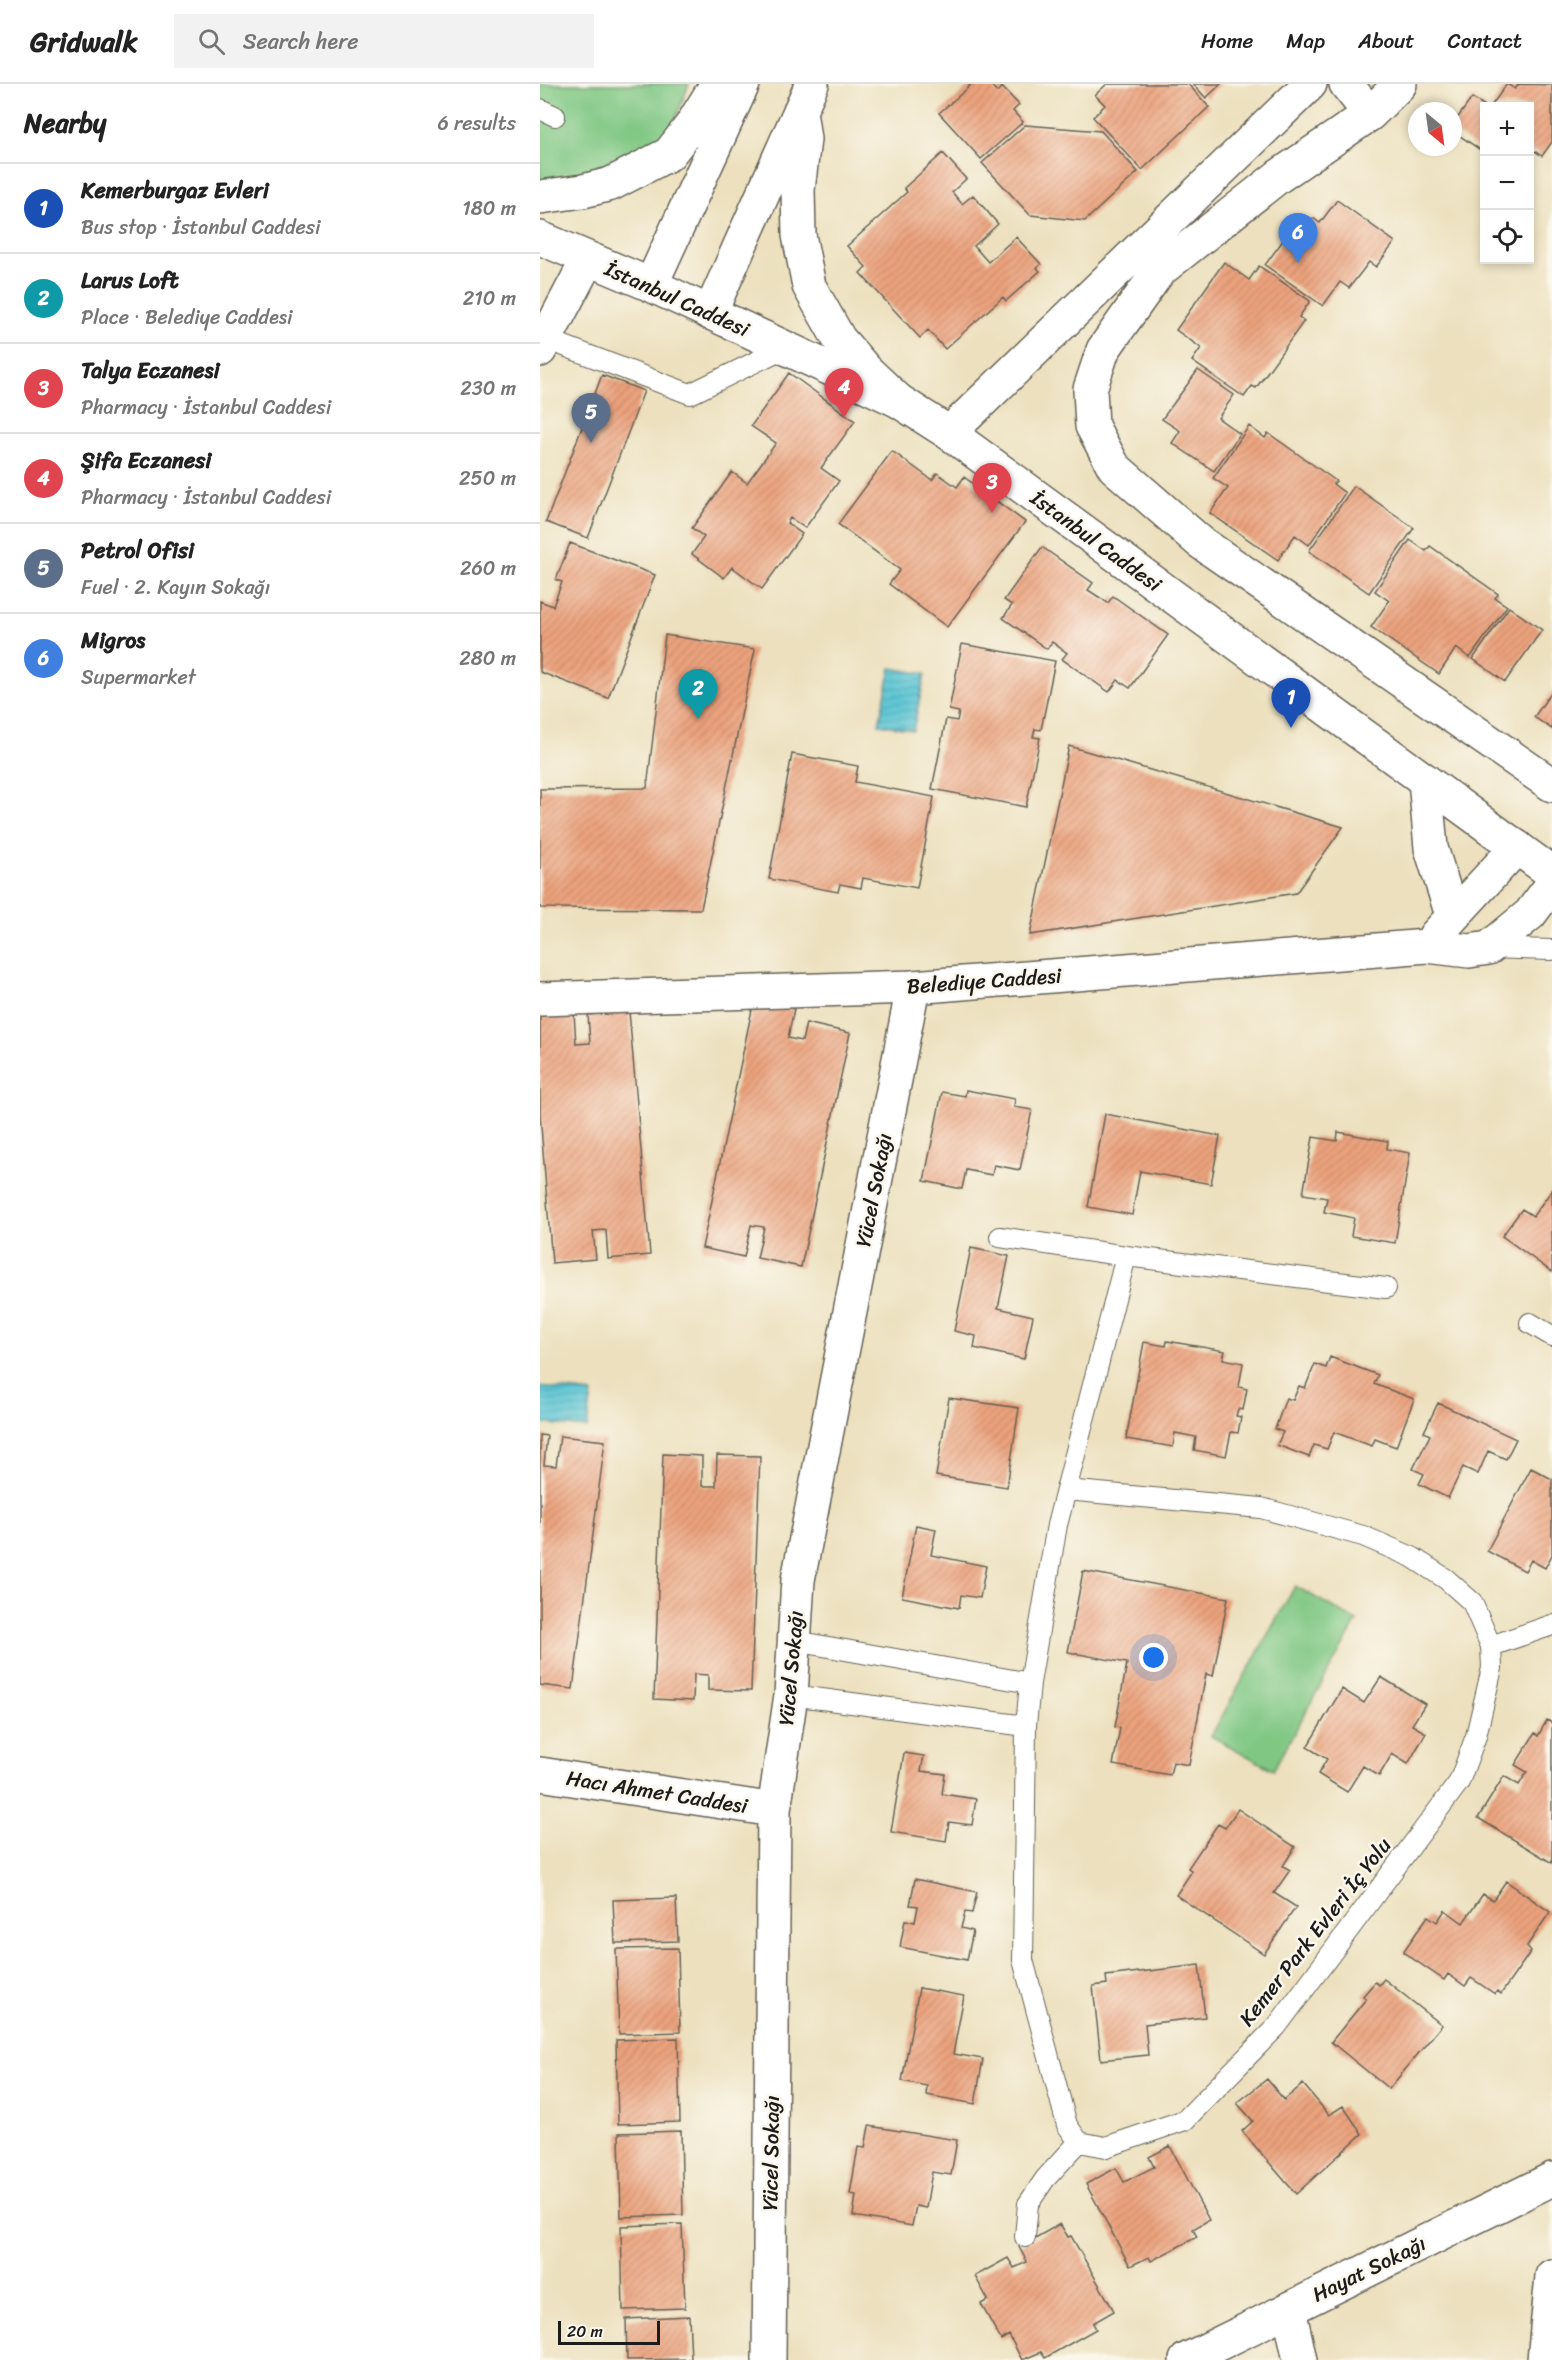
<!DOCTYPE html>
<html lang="en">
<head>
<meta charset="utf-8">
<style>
	:root { --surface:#fff; --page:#f2f2f2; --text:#222; --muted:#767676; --line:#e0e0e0; --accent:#1f6fb2 }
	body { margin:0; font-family:Sriracha,sans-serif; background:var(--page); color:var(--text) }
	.controls { position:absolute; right:18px; top:18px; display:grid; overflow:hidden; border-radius:0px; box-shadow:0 3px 9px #0003 }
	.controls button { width:54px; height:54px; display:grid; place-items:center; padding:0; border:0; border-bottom:2px solid var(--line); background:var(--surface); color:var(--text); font:30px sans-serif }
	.compass { position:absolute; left:868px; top:18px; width:54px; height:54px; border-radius:50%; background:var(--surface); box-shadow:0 3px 9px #0003; rotate:151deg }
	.scale { position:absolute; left:18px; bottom:15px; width:102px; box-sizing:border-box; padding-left:6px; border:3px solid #1c1c1c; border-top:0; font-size:16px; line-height:21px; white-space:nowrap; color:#1c1c1c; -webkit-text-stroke:4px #fbf7ec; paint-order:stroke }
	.you { position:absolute; left:614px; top:1574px; width:21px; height:21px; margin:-15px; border:4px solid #fff; border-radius:50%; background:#1a73e8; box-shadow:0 0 0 9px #1a73e833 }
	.badge { display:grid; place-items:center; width:39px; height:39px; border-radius:50%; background:var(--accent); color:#fff; font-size:20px; font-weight:700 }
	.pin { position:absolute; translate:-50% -50px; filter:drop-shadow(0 2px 3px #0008) }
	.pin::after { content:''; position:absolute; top:32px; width:21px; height:18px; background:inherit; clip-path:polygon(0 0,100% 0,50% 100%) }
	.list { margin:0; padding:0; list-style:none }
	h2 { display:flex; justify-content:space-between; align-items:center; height:78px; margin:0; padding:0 24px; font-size:26px }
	h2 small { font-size:20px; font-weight:400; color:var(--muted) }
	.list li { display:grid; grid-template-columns:39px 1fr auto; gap:18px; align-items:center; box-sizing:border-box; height:90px; padding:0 24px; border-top:2px solid var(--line) }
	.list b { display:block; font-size:22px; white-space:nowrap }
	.list p { margin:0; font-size:20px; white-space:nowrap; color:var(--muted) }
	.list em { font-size:20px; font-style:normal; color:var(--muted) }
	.icon { flex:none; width:33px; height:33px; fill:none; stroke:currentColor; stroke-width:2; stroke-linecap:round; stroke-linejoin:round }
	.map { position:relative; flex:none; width:1012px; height:2276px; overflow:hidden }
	header { display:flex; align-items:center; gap:36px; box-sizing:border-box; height:84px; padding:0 30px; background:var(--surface); border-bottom:2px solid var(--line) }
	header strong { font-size:28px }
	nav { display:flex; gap:33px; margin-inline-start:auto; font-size:21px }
	.search { width:420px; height:54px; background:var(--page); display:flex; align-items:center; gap:15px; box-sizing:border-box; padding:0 21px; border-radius:0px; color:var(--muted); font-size:22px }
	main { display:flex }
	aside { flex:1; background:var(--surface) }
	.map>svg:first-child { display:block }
	.green { fill:#7fc783; stroke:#4e7250; stroke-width:1.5 }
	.water { fill:url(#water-rules); stroke:#3a7078; stroke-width:1.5 }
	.building { fill:url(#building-hatch) }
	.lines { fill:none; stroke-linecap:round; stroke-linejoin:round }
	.lane-casing { stroke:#656155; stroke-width:22 }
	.street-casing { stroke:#656155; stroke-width:36 }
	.secondary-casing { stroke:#656155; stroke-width:36 }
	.primary-casing { stroke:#656155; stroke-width:36 }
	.highway-casing { stroke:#656155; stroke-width:36 }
	.lane { stroke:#fff; stroke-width:20 }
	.street { stroke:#fff; stroke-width:33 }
	.secondary { stroke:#fff; stroke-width:33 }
	.primary { stroke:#fff; stroke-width:33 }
	.highway { stroke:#fff; stroke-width:33 }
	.labels { text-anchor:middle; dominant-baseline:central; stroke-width:5; stroke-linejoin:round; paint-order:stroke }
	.street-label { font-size:21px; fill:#1c1c1c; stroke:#fbf7ec }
</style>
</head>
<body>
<header>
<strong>Gridwalk</strong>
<div class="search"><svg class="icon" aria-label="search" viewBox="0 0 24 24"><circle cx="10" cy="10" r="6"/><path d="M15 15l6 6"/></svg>Search here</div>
<nav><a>Home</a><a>Map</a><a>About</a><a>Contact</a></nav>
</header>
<main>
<aside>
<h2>Nearby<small>6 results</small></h2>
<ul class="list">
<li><span class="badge" style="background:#1a4fb4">1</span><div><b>Kemerburgaz Evleri</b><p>Bus stop · İstanbul Caddesi</p></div><em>180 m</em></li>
<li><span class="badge" style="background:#0f9aa8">2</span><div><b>Larus Loft</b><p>Place · Belediye Caddesi</p></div><em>210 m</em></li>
<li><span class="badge" style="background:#e0444e">3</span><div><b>Talya Eczanesi</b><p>Pharmacy · İstanbul Caddesi</p></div><em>230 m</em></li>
<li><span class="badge" style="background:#e0444e">4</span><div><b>Şifa Eczanesi</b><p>Pharmacy · İstanbul Caddesi</p></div><em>250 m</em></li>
<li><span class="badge" style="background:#5c6f8a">5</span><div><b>Petrol Ofisi</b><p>Fuel · 2. Kayın Sokağı</p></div><em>260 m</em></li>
<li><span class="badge" style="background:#3f7fe0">6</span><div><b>Migros</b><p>Supermarket</p></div><em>280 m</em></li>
</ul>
</aside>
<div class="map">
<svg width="1012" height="2276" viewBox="0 0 1012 2276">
	<defs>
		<pattern id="water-rules" width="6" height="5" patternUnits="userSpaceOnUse" patternTransform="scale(1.5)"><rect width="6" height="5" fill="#59c4d3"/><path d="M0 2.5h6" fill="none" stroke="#4da8b5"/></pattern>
		<pattern id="building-hatch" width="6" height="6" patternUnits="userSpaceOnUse" patternTransform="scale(1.5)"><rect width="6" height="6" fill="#eba27d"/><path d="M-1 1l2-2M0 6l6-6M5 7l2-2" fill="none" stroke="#c98b6b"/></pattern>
	</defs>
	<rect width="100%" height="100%" fill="#fbf7ec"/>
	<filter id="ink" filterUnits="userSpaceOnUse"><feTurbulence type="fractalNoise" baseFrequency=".0167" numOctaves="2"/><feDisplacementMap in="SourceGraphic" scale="12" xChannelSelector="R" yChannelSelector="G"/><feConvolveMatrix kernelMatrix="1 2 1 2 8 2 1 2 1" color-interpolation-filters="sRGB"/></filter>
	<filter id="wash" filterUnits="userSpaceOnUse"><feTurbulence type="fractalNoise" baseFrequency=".008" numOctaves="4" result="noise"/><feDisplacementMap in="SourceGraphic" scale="24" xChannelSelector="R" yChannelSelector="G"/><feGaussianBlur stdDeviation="1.35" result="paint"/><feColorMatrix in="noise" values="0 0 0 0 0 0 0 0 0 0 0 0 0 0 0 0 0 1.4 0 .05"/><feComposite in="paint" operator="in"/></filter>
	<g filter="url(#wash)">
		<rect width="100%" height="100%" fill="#ece0be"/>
		<path class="green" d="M 0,0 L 149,0 L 129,52 L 14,102 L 0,97 Z
			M 755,1502 L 817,1537 L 733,1686 L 671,1652 Z"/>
		<path class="water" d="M 351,584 L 385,590 L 373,646 L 339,640 Z
			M 0,1303 L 52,1309 L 47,1344 L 0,1339 Z"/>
		<g id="blocks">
			<path class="building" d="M 428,0 L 450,0 L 457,8 L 462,3 L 479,21 L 473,27 L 483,38 L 441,75 L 399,29 L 430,2 Z
				M 567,0 L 648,0 L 669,23 L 602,86 L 553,33 L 565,21 L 555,11 Z
				M 653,0 L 681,0 L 666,14 Z
				M 967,0 L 975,5 L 979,0 L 1012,1 L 1012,58 L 1002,72 L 993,66 L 990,71 L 990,22 L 951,22 Z
				M 932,14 L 945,22 L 945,69 L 913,47 L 913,40 Z
				M 485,41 L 561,47 L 598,88 L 545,137 L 490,131 L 442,79 Z
				M 403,69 L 426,95 L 412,108 L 422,120 L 433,111 L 458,140 L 434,162 L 448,178 L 476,153 L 501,180 L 497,184 L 500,187 L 466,217 L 463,213 L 405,265 L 388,246 L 380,254 L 320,189 L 326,183 L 307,162 L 367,108 L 364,104 Z
				M 797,116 L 855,158 L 836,183 L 829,178 L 809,204 L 800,198 L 783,222 L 725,181 L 744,155 L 753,161 L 773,134 L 780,139 Z
				M 684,178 L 709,196 L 719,182 L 770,217 L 759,233 L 764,237 L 716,304 L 712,302 L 704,313 L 652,277 L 661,264 L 636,246 Z
				M 658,286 L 694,311 L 678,334 L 700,350 L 674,387 L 632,359 L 640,347 L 622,335 Z
				M 249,289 L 315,337 L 281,384 L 299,397 L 265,444 L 250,434 L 247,439 L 262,450 L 222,505 L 192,483 L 184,494 L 152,470 L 164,453 L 152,444 L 192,388 L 207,399 L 236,359 L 211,342 Z
				M 62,291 L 104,307 L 48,454 L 6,438 Z
				M 709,342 L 725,354 L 728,349 L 796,397 L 793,400 L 805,409 L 769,461 L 755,451 L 738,476 L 670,429 L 688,404 L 673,394 Z
				M 352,367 L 392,396 L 397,389 L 417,403 L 424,393 L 485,438 L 407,543 L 349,500 L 360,486 L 298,440 Z
				M 814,402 L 874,444 L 829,509 L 769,467 Z
				M 870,456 L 886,467 L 890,462 L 958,510 L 955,514 L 967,522 L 930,574 L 916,564 L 899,590 L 831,543 L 849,517 L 835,507 Z
				M 30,459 L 115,491 L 68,614 L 0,588 L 0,517 L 13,522 L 22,498 L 16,496 Z
				M 502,463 L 553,499 L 548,506 L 568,519 L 573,512 L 628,551 L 590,604 L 578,596 L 569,608 L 522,575 L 527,569 L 512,558 L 507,565 L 463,534 L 472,521 L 464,516 Z
				M 969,523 L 1002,546 L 965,598 L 933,575 Z
				M 125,551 L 215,565 L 161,825 L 0,824 L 0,705 L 107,704 Z
				M 422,560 L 515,577 L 501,646 L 495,645 L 493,653 L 500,654 L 486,723 L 392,705 L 406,635 L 417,637 L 419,628 L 409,626 Z
				M 1012,607 L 1012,645 L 994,633 Z
				M 529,662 L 803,743 L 756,809 L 490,851 Z
				M 252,670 L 318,682 L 315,698 L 394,713 L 377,804 L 323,794 L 321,804 L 300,800 L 298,808 L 229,795 Z
				M 214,916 L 254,925 L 248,954 L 262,957 L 266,939 L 310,949 L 261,1183 L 217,1174 L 224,1143 L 211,1141 L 204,1173 L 162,1164 Z
				M 89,927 L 110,1171 L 68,1175 L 66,1146 L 53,1147 L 56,1175 L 12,1179 L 0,1030 L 0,932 L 34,929 L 36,960 L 50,959 L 48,931 Z
				M 426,1006 L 475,1015 L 474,1023 L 492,1026 L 480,1086 L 454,1081 L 452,1091 L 426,1086 L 422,1105 L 384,1097 L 402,1008 L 425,1012 Z
				M 565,1030 L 680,1052 L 671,1100 L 600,1087 L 592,1131 L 548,1123 Z
				M 798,1048 L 848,1057 L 847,1065 L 870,1069 L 855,1159 L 811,1152 L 814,1134 L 784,1128 L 787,1114 L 763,1110 L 773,1053 L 797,1057 Z
				M 1012,1106 L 1012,1188 L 962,1152 L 982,1125 L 993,1132 Z
				M 431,1164 L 469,1172 L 458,1224 L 493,1232 L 484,1275 L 434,1264 L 436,1252 L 414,1247 Z
				M 627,1257 L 685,1267 L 683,1275 L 703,1279 L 699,1303 L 707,1305 L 703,1326 L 698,1325 L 696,1332 L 701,1333 L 698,1349 L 691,1348 L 686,1372 L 654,1366 L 656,1353 L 635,1349 L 633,1363 L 586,1355 L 604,1258 L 626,1262 Z
				M 790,1273 L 838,1291 L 834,1300 L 874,1315 L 856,1363 L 835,1355 L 832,1362 L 794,1348 L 787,1365 L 774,1361 L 769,1373 L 737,1361 L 743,1348 L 735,1345 L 746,1314 L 753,1316 L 759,1302 L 765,1304 L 775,1280 L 786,1284 Z
				M 409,1314 L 479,1324 L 467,1403 L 396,1392 Z
				M 898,1319 L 976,1355 L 966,1375 L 948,1367 L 938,1390 L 923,1383 L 908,1414 L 879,1400 L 884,1390 L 873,1385 L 890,1351 L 884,1348 Z
				M 0,1351 L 7,1352 L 4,1381 L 16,1382 L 20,1352 L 65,1357 L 33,1605 L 0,1601 Z
				M 123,1370 L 162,1372 L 162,1402 L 176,1402 L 177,1371 L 220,1372 L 211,1607 L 168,1606 L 168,1591 L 154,1590 L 153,1617 L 114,1615 Z
				M 991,1384 L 1012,1395 L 1012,1471 L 1005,1484 L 991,1476 L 985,1487 L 947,1467 Z
				M 376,1441 L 396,1445 L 391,1471 L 446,1482 L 440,1514 L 421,1511 L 419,1524 L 362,1513 Z
				M 543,1487 L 688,1514 L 673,1592 L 666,1590 L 649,1681 L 633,1678 L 630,1691 L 573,1681 L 580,1644 L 575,1643 L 587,1579 L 528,1568 Z
				M 841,1593 L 885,1620 L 872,1641 L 886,1649 L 868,1680 L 852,1670 L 839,1692 L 823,1682 L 807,1708 L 778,1690 L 787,1675 L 767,1663 L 802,1605 L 824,1619 Z
				M 1007,1636 L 1012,1639 L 1012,1779 L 938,1734 L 964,1692 L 979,1701 L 987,1688 L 975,1681 L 995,1649 L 998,1652 Z
				M 364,1669 L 384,1672 L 381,1687 L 405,1690 L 402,1710 L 436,1715 L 432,1741 L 409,1738 L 406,1757 L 351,1748 Z
				M 698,1725 L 755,1763 L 743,1782 L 750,1786 L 734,1809 L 756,1823 L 724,1870 L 636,1811 L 652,1787 L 648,1784 L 678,1740 L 685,1744 Z
				M 375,1795 L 437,1808 L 432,1829 L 425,1828 L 421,1844 L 433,1847 L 427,1876 L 360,1863 L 365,1836 L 375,1838 L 378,1822 L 370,1821 Z
				M 966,1797 L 1010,1828 L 987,1862 L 991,1867 L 961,1910 L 957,1907 L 955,1910 L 931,1894 L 925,1902 L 908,1890 L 904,1896 L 863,1868 L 888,1832 L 897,1838 L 905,1826 L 923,1839 L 943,1810 L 953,1816 Z
				M 136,1814 L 138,1857 L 75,1859 L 73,1816 Z
				M 138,1864 L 140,1948 L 79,1950 L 76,1865 Z
				M 659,1881 L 665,1933 L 605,1940 L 608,1971 L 561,1976 L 553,1902 L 567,1900 L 566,1892 Z
				M 844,1895 L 902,1941 L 849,2005 L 791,1958 L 826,1915 L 823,1912 L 835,1898 L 839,1901 Z
				M 379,1904 L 424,1912 L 413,1970 L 443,1975 L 435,2020 L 386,2011 L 387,2002 L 362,1997 Z
				M 138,1954 L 140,2038 L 78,2040 L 76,1956 Z
				M 727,1995 L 744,2016 L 763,2000 L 789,2031 L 803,2022 L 822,2050 L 756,2110 L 702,2047 L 713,2037 L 697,2019 Z
				M 329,2042 L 417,2056 L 411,2091 L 392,2088 L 386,2124 L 376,2122 L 372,2142 L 313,2132 L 316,2111 L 310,2110 L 318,2063 L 325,2064 Z
				M 141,2047 L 143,2131 L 81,2133 L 79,2049 Z
				M 630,2062 L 669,2136 L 653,2145 L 657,2153 L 611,2177 L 609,2173 L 590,2182 L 546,2100 L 576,2084 L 584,2098 L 614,2083 L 609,2073 Z
				M 142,2140 L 145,2224 L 83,2226 L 81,2142 Z
				M 520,2140 L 528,2153 L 531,2152 L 574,2227 L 553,2239 L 556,2245 L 505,2274 L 501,2268 L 482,2276 L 469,2251 L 461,2256 L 441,2220 L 448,2216 L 435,2192 L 468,2174 L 474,2184 L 487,2178 L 479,2163 Z
				M 149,2232 L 151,2275 L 87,2276 L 86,2235 Z"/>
		</g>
	</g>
	<g filter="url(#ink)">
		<use href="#blocks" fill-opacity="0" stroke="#656155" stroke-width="1.5"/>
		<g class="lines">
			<defs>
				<path id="lane" d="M 0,25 L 15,32
					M 6,255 L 150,310 L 244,264
					M 949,864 L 1012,866
					M 460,1153 L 586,1172 L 846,1204
					M 990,1239 L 1012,1252
					M 526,1406 L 721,1424 L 823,1452 L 872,1473 L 906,1495 L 932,1518 L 951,1562 L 952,1584 L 936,1652 L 919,1698 L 737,1942 L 645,2036 L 566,2063 L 539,2058 L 527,2041 L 483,1876 L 486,1642 L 490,1599 L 517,1441 L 526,1406 L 586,1172
					M 255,1557 L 490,1599
					M 951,1562 L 1012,1541
					M 251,1611 L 486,1642
					M 485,2153 L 488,2120 L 505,2095 L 539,2058"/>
				<path id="street" d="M 806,0 L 830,30 L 860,0
					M 830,30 L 739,92 L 619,187 L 563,266 L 550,305 L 552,342 L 574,383 L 660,458 L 1012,701
					M 0,266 L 48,175
					M 409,349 L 770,0
					M 0,1690 L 234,1726
					M 749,2225 L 760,2276
					M 229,2276 L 234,1726 L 251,1611 L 258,1496 L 373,903
					M 646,2276 L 1012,2095
					M 1004,2276 L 1012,2192"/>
				<path id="secondary" d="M 895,852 L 977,763
					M 0,915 L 373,903 L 887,862 L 929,867 L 949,864 L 990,830 L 1012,801"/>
				<path id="primary" d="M 0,154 L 111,201 L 359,317 L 409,349 L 1012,789
					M 885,696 L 891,764 L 912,831"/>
				<path id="highway" d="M 260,27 L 264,55 L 258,106 L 259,151 L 269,202 L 299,255 L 326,286 L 359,317
					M 0,113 L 43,107 L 71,100 L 129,70 L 151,42 L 177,0
					M 111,201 L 203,0
					M 170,229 L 272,0"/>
			</defs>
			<use href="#lane" class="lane-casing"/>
			<use href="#street" class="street-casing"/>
			<use href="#secondary" class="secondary-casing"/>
			<use href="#primary" class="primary-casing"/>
			<use href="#highway" class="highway-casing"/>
			<use href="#lane" class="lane"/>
			<use href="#street" class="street"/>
			<use href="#secondary" class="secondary"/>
			<use href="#primary" class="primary"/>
			<use href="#highway" class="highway"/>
		</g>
	</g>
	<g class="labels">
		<g class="street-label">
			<text transform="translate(137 215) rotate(24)">İstanbul Caddesi</text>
			<text transform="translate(556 457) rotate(36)">İstanbul Caddesi</text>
			<text transform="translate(444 897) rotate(-4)">Belediye Caddesi</text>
			<text transform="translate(334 1106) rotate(-79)">Yücel Sokağı</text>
			<text transform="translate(251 1584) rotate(-85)">Yücel Sokağı</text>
			<text transform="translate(117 1708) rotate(9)">Hacı Ahmet Caddesi</text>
			<text transform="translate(775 1848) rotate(-52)">Kemer Park Evleri İç Yolu</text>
			<text transform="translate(231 2069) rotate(-89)">Yücel Sokağı</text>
			<text transform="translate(829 2185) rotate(-26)">Hayat Sokağı</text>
		</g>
	</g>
</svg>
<div class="controls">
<button>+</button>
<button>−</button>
<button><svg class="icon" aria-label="locate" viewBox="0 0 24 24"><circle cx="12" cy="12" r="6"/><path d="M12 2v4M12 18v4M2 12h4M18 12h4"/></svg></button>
</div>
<svg class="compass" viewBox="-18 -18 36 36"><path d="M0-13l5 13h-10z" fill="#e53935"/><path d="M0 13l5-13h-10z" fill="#767676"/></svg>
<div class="scale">20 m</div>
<div class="you"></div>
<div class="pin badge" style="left:751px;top:644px;background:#1a4fb4">1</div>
<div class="pin badge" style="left:158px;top:635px;background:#0f9aa8">2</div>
<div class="pin badge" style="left:452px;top:429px;background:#e0444e">3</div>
<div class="pin badge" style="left:304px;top:334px;background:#e0444e">4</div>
<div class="pin badge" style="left:51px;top:359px;background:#5c6f8a">5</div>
<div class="pin badge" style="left:758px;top:179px;background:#3f7fe0">6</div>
</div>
</main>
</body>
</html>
